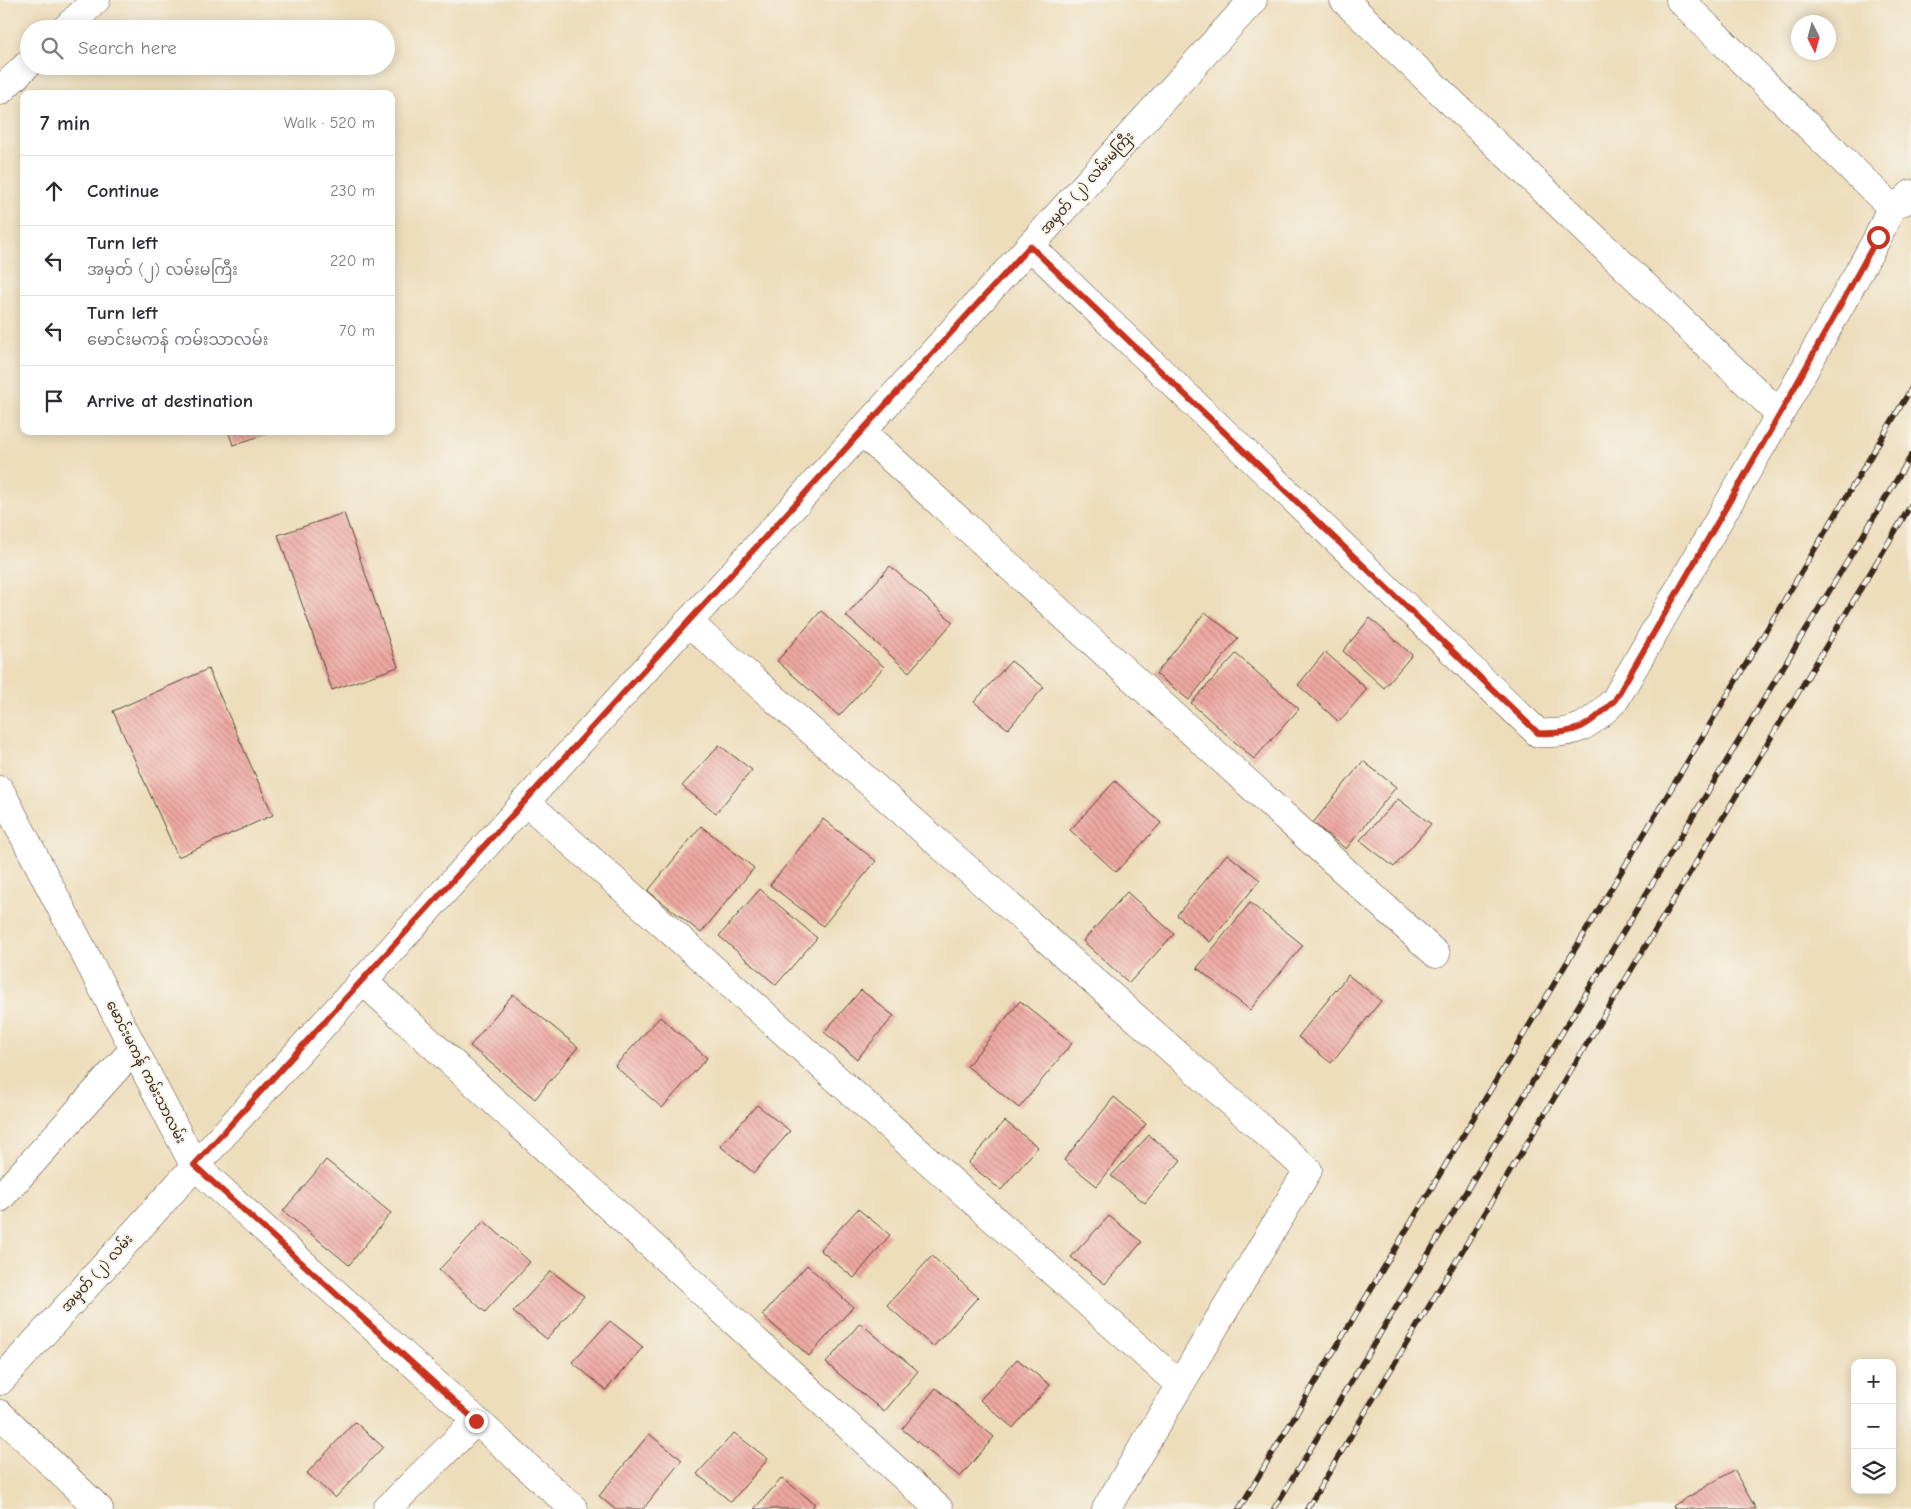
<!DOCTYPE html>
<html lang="en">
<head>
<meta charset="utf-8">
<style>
	:root { --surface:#fff; --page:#f7f7f7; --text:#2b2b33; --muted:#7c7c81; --line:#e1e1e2 }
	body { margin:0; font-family:"Comic Neue","Noto Sans Myanmar",sans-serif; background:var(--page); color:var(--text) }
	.controls { position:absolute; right:15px; bottom:15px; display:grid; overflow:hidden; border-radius:10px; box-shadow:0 2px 12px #0003 }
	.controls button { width:45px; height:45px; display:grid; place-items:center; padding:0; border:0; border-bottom:1px solid var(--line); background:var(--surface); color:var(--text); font:25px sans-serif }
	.compass { position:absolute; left:1791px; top:15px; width:45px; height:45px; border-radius:50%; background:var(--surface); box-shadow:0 2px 12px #0003; rotate:174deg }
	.stop { position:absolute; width:15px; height:15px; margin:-11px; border:4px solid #c8321e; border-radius:50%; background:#fff }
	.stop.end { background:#c8321e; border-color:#fff; box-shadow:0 1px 5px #0008 }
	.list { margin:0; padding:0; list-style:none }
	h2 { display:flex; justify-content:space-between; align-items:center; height:65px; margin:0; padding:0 20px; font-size:21px }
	h2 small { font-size:16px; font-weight:400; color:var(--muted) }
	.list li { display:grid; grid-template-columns:32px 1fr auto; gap:15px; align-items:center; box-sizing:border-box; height:70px; padding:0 20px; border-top:1px solid var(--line) }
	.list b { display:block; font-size:19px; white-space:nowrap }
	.list p { margin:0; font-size:16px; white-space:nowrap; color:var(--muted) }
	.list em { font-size:16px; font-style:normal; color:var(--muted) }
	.icon { flex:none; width:28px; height:28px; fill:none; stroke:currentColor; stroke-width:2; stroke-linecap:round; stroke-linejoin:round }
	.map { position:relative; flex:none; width:1911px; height:1509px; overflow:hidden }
	.search { position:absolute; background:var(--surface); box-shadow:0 2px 12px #0003; left:20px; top:20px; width:375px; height:55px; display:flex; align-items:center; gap:12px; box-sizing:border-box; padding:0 18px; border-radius:28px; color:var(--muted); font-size:19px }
	.panel { position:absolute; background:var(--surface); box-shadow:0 2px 12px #0003; left:20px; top:90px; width:375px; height:345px; border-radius:10px }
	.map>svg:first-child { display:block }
	.building { fill:url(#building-back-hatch) }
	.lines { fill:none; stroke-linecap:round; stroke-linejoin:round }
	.minor-casing { stroke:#564536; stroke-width:29 }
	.secondary-casing { stroke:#564536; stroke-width:29 }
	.primary-casing { stroke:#564536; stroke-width:29 }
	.minor { stroke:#fff; stroke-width:28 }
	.secondary { stroke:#fff; stroke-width:28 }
	.primary { stroke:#fff; stroke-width:28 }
	.rail-casing { stroke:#3b2a1e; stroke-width:5.5 }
	.rail { stroke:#f7f3e8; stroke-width:4; stroke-dasharray:11; stroke-linecap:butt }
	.route { stroke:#c8321e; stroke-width:6 }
	.labels { text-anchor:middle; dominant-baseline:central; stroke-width:4; stroke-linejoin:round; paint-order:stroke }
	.street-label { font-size:14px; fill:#3b2a1e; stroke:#f7f3e8 }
</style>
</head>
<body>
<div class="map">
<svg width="1911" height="1509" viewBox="0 0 1911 1509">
	<defs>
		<pattern id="building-back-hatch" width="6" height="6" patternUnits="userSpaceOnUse" patternTransform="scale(1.25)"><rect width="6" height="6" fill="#eea8a1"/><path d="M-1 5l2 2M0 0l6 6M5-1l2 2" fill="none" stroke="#c28983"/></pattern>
	</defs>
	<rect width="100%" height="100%" fill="#f7f3e8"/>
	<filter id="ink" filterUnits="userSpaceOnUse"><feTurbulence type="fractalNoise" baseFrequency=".02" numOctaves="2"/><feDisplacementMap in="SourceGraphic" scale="10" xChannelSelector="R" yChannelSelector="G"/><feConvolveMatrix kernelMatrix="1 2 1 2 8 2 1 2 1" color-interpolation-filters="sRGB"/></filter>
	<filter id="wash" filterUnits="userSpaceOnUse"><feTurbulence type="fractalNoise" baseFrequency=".0096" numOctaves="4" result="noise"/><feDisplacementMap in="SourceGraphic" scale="20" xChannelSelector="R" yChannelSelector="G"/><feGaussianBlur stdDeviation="1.12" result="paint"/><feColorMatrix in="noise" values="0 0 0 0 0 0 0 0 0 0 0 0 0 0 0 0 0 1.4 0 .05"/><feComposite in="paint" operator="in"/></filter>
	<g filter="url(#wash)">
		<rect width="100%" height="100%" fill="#edddbb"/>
		<g id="blocks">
			<path class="building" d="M 228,431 L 272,431 L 272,432 L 233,445 Z
				M 344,513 L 398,667 L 332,690 L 278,535 Z
				M 890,566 L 953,622 L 909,672 L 846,616 Z
				M 821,611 L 884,667 L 839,716 L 777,661 Z
				M 1205,612 L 1238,638 L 1189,700 L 1156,674 Z
				M 1370,618 L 1412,655 L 1384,688 L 1343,651 Z
				M 1325,652 L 1367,689 L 1339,722 L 1298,685 Z
				M 1236,654 L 1299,709 L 1254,759 L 1191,703 Z
				M 1011,661 L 1044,687 L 1008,729 L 974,702 Z
				M 208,669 L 273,815 L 178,857 L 113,711 Z
				M 719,745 L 752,770 L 716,813 L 682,786 Z
				M 1363,761 L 1396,787 L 1346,849 L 1313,823 Z
				M 1115,781 L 1161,823 L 1116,872 L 1070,830 Z
				M 1398,799 L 1431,824 L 1394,867 L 1360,840 Z
				M 823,819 L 876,861 L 823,926 L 770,885 Z
				M 701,826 L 754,868 L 701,933 L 648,891 Z
				M 1227,854 L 1260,880 L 1210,942 L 1177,915 Z
				M 760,889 L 817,938 L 776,985 L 719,936 Z
				M 1127,892 L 1174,934 L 1129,983 L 1083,941 Z
				M 1250,903 L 1303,945 L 1250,1010 L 1197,968 Z
				M 1348,975 L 1381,1001 L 1331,1063 L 1298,1037 Z
				M 861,990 L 894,1016 L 857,1059 L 824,1032 Z
				M 513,994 L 578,1047 L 535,1099 L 470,1046 Z
				M 1020,1001 L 1072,1043 L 1019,1108 L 967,1066 Z
				M 660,1017 L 707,1058 L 662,1108 L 615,1066 Z
				M 1114,1097 L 1146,1124 L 1097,1186 L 1064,1160 Z
				M 757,1105 L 790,1131 L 754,1173 L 720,1146 Z
				M 1005,1121 L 1038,1147 L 1001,1190 L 968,1163 Z
				M 1149,1135 L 1181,1160 L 1145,1203 L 1111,1176 Z
				M 326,1160 L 391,1213 L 349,1265 L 283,1211 Z
				M 858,1209 L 890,1235 L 854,1278 L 820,1250 Z
				M 1109,1216 L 1142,1242 L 1105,1284 L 1071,1257 Z
				M 484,1221 L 530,1262 L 485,1312 L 439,1270 Z
				M 932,1256 L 978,1297 L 933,1347 L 887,1305 Z
				M 807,1265 L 853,1307 L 809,1356 L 762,1315 Z
				M 551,1271 L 584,1296 L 547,1339 L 513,1312 Z
				M 610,1321 L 643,1347 L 606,1390 L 572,1362 Z
				M 860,1323 L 918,1371 L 884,1412 L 826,1363 Z
				M 1017,1359 L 1050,1385 L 1013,1428 L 980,1400 Z
				M 936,1388 L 994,1437 L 960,1477 L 902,1429 Z
				M 355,1422 L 383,1447 L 335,1498 L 307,1473 Z
				M 734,1433 L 768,1459 L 731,1502 L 697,1474 Z
				M 649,1434 L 682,1460 L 643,1509 L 615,1509 L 599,1496 Z
				M 1734,1470 L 1756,1509 L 1675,1509 L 1673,1506 Z
				M 782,1478 L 815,1504 L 811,1509 L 754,1509 Z"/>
		</g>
	</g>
	<g filter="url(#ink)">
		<use href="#blocks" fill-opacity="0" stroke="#564536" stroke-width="1"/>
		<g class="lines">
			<defs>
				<path id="minor" d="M 1344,0 L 1780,414
					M 1680,0 L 1891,207
					M 65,29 L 96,0
					M 0,91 L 29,63
					M 1030,246 L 1538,733 C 1576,735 1589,726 1615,700 L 1780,414 L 1878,237 L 1891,207 L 1904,201 L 1911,194
					M 861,431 L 1436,954
					M 688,622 L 1308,1170 L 1106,1509
					M 525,801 L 1180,1385
					M 362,980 L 939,1509
					M 0,1198 L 134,1049
					M 0,1414 L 99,1509
					M 387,1509 L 476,1421"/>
				<path id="secondary" d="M 0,790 L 194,1165 L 574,1509"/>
				<path id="primary" d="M 0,1381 L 1253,0"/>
			</defs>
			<use href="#minor" class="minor-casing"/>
			<use href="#secondary" class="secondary-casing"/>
			<use href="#primary" class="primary-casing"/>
			<use href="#minor" class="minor"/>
			<use href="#secondary" class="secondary"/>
			<use href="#primary" class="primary"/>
			<defs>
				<path id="rail" d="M 1239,1509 L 1911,389
					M 1274,1509 L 1911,456
					M 1307,1509 L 1911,505"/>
			</defs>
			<use href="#rail" class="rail-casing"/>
			<use href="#rail" class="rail"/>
		</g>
	</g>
	<g class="lines" filter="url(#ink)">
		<path class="route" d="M 476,1421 L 194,1165 L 1030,246 L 1538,733 C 1576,735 1589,726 1615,700 L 1780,414 L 1878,237"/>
	</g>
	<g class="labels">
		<g class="street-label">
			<text transform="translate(1087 183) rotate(-48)">အမှတ် (၂) လမ်းမကြီး</text>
			<text transform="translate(146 1072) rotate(63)">မောင်းမကန် ကမ်းသာလမ်း</text>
			<text transform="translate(97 1273) rotate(-48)">အမှတ် (၂) လမ်း</text>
		</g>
	</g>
</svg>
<div class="controls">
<button>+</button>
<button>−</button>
<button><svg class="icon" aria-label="layers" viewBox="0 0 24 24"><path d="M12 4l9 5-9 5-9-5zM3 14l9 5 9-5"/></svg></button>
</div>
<svg class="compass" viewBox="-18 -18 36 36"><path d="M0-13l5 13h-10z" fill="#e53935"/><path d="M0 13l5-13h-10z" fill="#7c7c81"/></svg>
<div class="stop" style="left:1878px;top:237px"></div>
<div class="stop end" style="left:476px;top:1421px"></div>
<div class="search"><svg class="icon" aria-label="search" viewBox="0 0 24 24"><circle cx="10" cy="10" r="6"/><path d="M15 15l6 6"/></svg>Search here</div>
<section class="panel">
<h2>7 min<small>Walk · 520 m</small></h2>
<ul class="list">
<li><svg class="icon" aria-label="ahead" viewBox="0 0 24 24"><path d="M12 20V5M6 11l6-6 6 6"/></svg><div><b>Continue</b></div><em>230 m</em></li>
<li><svg class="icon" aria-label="left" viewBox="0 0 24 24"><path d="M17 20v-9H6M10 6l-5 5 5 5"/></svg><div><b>Turn left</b><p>အမှတ် (၂) လမ်းမကြီး</p></div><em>220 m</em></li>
<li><svg class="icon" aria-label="left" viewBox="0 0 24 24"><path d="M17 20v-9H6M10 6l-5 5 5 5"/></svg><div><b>Turn left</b><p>မောင်းမကန် ကမ်းသာလမ်း</p></div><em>70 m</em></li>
<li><svg class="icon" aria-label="arrive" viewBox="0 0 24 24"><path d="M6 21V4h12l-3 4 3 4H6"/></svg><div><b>Arrive at destination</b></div></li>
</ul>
</section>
</div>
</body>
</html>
